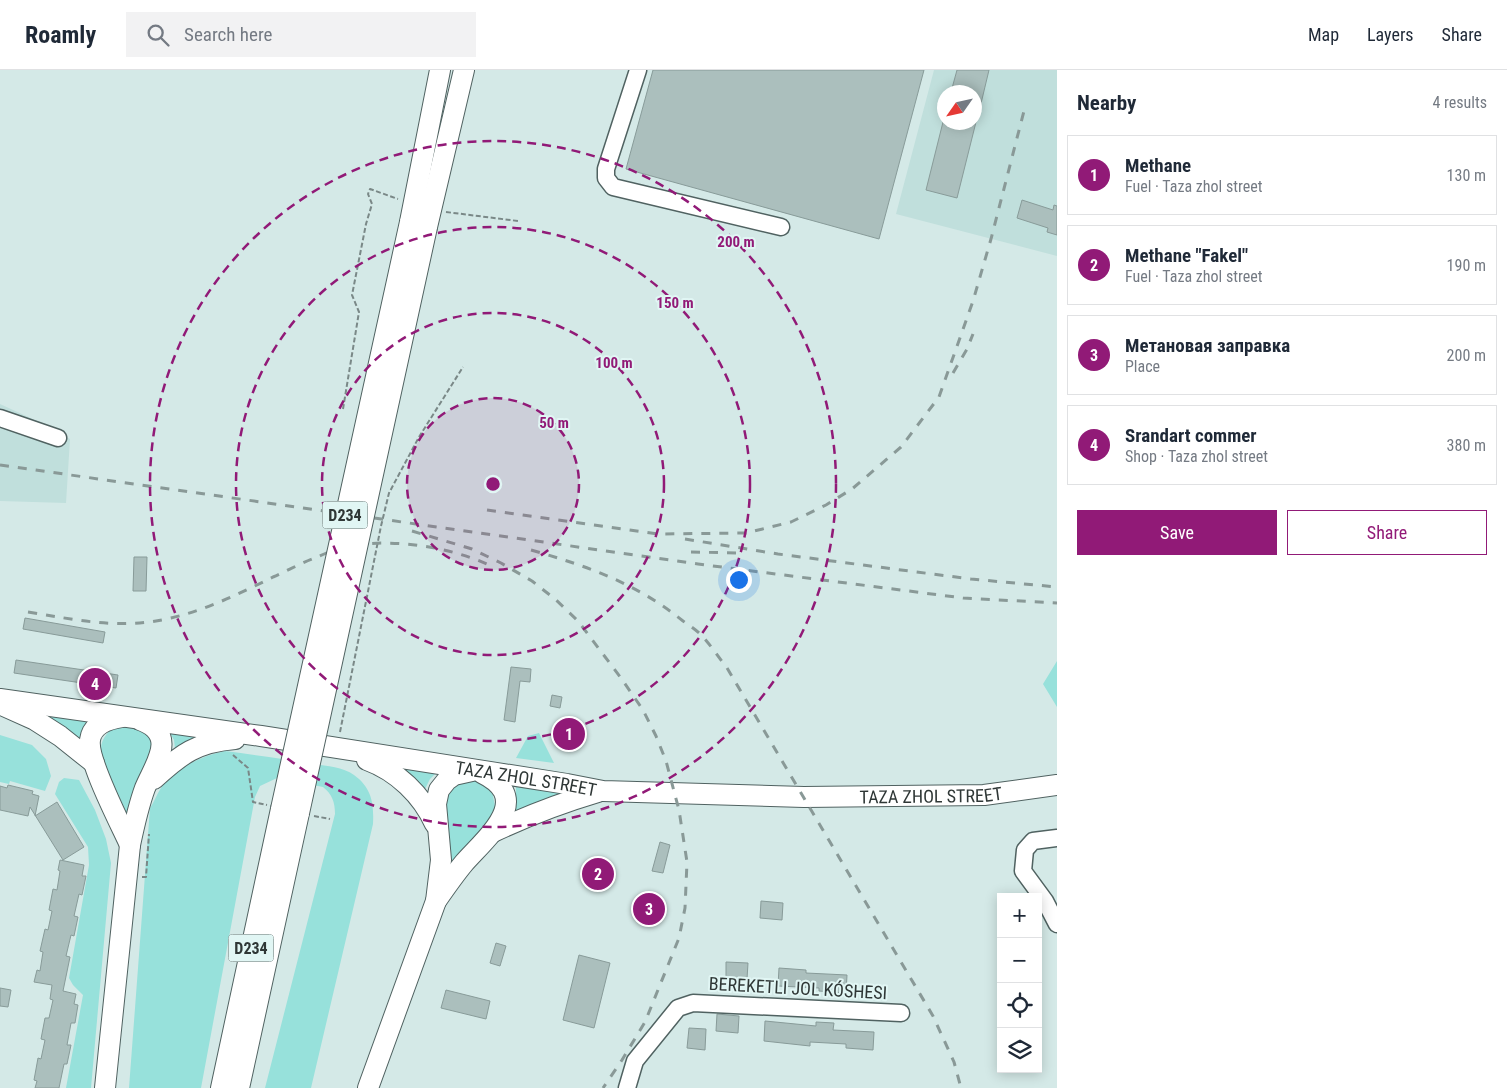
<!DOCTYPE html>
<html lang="en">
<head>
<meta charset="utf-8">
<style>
	:root { --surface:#fff; --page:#f2f2f3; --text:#1f2937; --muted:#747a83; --line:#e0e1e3; --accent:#911a77 }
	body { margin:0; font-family:"Roboto Condensed",sans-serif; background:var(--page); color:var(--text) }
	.controls { position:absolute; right:15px; bottom:15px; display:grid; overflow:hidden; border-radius:0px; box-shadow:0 2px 12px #0003 }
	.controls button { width:45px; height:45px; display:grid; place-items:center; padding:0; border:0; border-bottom:1px solid var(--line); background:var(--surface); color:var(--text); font:25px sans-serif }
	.compass { position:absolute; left:937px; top:15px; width:45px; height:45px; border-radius:50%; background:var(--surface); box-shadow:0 2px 12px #0003; rotate:236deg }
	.you { position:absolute; left:738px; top:509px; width:18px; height:18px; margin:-12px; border:4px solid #fff; border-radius:50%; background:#1a73e8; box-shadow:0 0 0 8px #1a73e833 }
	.badge { display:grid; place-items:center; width:32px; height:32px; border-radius:50%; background:var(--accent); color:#fff; font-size:16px; font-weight:700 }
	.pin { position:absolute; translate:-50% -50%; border:2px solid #fff; box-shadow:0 1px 5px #0006 }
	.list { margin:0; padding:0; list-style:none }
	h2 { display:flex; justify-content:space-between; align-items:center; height:65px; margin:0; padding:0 20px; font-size:21px }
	h2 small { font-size:16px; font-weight:400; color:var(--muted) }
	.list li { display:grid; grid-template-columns:32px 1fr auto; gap:15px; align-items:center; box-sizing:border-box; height:80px; margin:0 10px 10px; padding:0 10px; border:1px solid var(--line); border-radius:0px }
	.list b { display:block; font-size:19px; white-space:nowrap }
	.list p { margin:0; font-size:16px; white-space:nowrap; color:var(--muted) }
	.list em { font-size:16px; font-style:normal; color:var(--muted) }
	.actions { display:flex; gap:10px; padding:15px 20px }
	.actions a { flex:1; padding:11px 0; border:1px solid var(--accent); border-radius:0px; text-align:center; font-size:18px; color:var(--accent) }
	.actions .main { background:var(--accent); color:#fff }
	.icon { flex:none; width:28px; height:28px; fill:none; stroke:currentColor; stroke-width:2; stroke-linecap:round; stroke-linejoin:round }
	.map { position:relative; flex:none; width:1057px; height:1018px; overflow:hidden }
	header { display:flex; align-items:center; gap:30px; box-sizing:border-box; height:70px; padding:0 25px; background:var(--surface); border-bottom:1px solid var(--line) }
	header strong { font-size:24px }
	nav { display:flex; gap:28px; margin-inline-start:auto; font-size:18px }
	.search { width:350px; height:45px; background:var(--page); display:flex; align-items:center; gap:12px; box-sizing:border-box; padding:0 18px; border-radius:0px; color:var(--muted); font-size:19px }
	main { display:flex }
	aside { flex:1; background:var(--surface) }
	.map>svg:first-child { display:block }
	.built { fill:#c0dfdc; fill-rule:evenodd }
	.green { fill:#97e1db }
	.building { fill:#abbfbd; stroke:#889b99 }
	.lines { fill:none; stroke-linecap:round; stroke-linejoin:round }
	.minor-casing { stroke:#506261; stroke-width:19 }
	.major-casing { stroke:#506261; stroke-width:22 }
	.path { stroke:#7a8887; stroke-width:2; stroke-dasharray:5 2.5; stroke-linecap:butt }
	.minor { stroke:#fff; stroke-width:16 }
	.major { stroke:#fff; stroke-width:20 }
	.rail { stroke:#899997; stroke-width:3; stroke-dasharray:9 9; stroke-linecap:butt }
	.major-bridge-casing { stroke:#506261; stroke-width:22; stroke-linecap:butt }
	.major-bridge { stroke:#fff; stroke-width:20 }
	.ring { fill:none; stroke:#911a77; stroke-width:2.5; stroke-dasharray:9 6 }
	.labels { text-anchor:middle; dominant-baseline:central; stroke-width:4; stroke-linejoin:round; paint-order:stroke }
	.shield { fill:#e1f6f4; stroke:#64706f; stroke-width:1 }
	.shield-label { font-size:16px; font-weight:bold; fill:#2f3736 }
	.street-label { font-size:18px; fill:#2f3736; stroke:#e1f6f4 }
	.centre { fill:#911a77; stroke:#e1f6f4; stroke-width:2.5 }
	.ring-label { font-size:15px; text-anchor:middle; font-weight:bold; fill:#911a77; stroke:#e1f6f4; stroke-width:4; stroke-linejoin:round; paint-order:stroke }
</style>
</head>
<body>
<header>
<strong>Roamly</strong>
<div class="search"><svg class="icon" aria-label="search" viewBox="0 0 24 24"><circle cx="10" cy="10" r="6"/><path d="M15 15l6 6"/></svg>Search here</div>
<nav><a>Map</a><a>Layers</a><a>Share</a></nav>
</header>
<main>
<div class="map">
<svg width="1057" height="1018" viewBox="0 0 1057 1018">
	<rect width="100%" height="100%" fill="#d4e9e7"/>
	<path class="built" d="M 934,0 L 1057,0 L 1057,186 L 896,144 ZM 944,22 L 974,22 L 974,52 L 944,52 Z
		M 0,334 L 37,351 L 70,369 L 66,433 L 0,431 Z"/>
	<path class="green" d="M 1057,591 L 1057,637 L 1043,614 Z
		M 40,644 L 92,651 L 81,675 Z
		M 117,653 L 142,658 L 152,671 L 152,687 L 127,744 C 122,732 101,690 101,679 C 101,668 110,660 117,653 Z
		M 170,663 L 200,668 L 175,679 L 174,670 Z
		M 539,663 L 554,693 L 516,688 L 528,666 Z
		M 0,665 L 32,675 L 46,689 L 51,706 L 45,721 L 10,711 L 9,714 L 0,712 Z
		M 225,681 C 255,685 284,689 314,694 C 327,696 343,697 354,705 C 372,718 374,734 373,754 L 311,1018 L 265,1018 L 335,744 C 335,732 332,724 323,717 L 277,708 L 260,716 L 255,727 L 201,1018 L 129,1018 L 150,738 C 154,732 157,724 161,718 C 176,697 202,686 225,681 Z
		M 400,698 L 436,703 L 430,709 L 425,719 L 413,707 Z
		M 64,708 L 79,710 L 95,740 L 106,769 L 111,793 L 91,1018 L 66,1018 L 83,925 L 73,915 L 69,908 L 89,795 L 88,777 L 55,724 L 59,712 Z
		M 467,708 L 481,710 L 492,721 L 495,736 L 489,751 L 450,795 L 445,729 L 453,716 Z
		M 516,717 L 571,723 L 516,742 Z"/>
	<path class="building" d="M 653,0 L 924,0 L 879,169 L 626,99 Z
		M 957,0 L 989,0 L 978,46 L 974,46 L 974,22 L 951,22 Z
		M 943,52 L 976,52 L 957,128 L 926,120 Z
		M 1022,130 L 1053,140 L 1054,135 L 1057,136 L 1057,165 L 1047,162 L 1048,158 L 1017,148 Z
		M 134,487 L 147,487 L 146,521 L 133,521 Z
		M 25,548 L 105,562 L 103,573 L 23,559 Z
		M 16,590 L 118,605 L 116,618 L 14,603 Z
		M 511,597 L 531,599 L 530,612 L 520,611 L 515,652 L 504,650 Z
		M 552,625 L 562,627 L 560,638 L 550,636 Z
		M 8,715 L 33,721 L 32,724 L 39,726 L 35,746 L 57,732 L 84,777 L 63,790 L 30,737 L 28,746 L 0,740 L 0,716 L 7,718 Z
		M 660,772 L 670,775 L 663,803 L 652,801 Z
		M 60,790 L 84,795 L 82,806 L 86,806 L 82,825 L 79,824 L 74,846 L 78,847 L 74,866 L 71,865 L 66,886 L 70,887 L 63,921 L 76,924 L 74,934 L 78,935 L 75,953 L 71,953 L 67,975 L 71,975 L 67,994 L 64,994 L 59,1018 L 35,1018 L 37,1011 L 34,1010 L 38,988 L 41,989 L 45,970 L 41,969 L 45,948 L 49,948 L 53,930 L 50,929 L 52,915 L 34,912 L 37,900 L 40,901 L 43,882 L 40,881 L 45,859 L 48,860 L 52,841 L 49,840 L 53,819 L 57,820 L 60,801 L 58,800 Z
		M 647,827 L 658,830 L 652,852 L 640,848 Z
		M 761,831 L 783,833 L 782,850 L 760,848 Z
		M 496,873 L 506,876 L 500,896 L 490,893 Z
		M 579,885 L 610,893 L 594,958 L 563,950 Z
		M 726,892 L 748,893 L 747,909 L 726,909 Z
		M 779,898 L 806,900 L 806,903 L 847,905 L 846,923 L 819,921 L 819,918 L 778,916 Z
		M 0,918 L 11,920 L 8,937 L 0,936 Z
		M 446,920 L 490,931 L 486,949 L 441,938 Z
		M 717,944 L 739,946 L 738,963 L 716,961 Z
		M 765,951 L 816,956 L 816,952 L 834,953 L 833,960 L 874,962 L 873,980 L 846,978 L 846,974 L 810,972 L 810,976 L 764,971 Z
		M 689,958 L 706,959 L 705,980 L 687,978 Z"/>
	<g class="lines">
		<defs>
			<path id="minor" d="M 638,0 L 606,99 L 606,108 L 613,117 L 781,157
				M 0,348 L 58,368
				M 1057,768 L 1033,771 L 1025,780 L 1023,801 L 1045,831 L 1057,854
				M 627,1018 L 635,991 L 678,938 L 693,933 L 901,943"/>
			<g id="major">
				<path d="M 410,152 L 440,0"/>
				<path d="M 427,157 L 464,0"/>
				<path id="s1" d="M 0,629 L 261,666 L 567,714 L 603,721 L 804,727 L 984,725 L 1057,715"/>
				<path d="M 4,636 L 35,650 L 60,666 L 94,693"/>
				<path d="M 122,647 C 109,649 92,654 90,670 C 87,690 120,753 130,775"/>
				<path d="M 367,690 C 397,701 422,725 435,754"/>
				<path d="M 154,709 C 181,684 197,672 235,669"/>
				<path d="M 493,762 C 527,746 561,733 598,722"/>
				<path d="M 436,831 C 445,818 454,805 464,793 C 487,767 535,729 482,703"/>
				<path d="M 105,1018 L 130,775 C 134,756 138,737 145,718 C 155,694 179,664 140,650"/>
				<path d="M 221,1018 L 281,739"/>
				<path d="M 239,1018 L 299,743"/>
				<path d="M 368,1018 L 436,831 L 441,790 L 436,734 L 439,720 L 447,710 L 454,705 L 472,701"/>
			</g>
		</defs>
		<use href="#minor" class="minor-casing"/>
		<use href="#major" class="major-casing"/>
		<path class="path" d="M 446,142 L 518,151
			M 343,339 L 359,242 L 352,225 L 366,154 L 372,134 L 368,124 L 370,119 L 398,129
			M 340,662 L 381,456 L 389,423 L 419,367 L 463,297
			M 233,685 L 248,698 L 253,732 L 267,735
			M 314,746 L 330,749
			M 142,807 L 146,807 L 149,764"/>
		<use href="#minor" class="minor"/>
		<use href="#major" class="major"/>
		<path class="rail" d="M 953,303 L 967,279 L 973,264
			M 0,395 L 698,494 L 963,528 L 1057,533
			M 487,440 L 658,464 L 746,463 L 791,452 L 826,435 L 852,419 L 901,377 L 939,327 L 973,231 L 991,169 L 1025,37
			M 412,461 L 472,479 L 501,493 L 532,511 L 555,529 L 578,551 L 621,608 L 643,640 L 656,666 L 666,691 L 679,740 L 687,792 L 685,838 L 679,868 L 645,952 L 622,990 L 603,1018
			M 685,469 L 778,484 L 971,509 L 1057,517
			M 531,480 C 587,496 636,513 683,551 C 690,556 698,561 704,568 C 712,577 719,588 727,598 L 933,946 L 954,992 L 961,1018
			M 691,482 L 739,483
			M 28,542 C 78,550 120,560 171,548 C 206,540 241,523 273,507 C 287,501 301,493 315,488 C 326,483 339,478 351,476 C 393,468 450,477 489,495"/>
		<defs>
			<path id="major-bridge" d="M 281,739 L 410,152
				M 299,743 L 427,157"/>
		</defs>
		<use href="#major-bridge" class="major-bridge-casing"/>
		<use href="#major-bridge" class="major-bridge"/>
	</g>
	<circle cx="493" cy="414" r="86" fill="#911a77" fill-opacity=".12"/>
	<g class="ring">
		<circle cx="493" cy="414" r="86"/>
		<circle cx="493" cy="414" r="171"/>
		<circle cx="493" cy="414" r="257"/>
		<circle cx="493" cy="414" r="343"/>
	</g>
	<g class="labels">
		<g class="shield">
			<rect x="322.5" y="431.5" width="45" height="27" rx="4"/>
			<rect x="228.5" y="864.5" width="45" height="27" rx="4"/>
		</g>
		<g class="shield-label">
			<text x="345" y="445">D234</text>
			<text x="251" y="878">D234</text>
		</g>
		<g class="street-label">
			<text stroke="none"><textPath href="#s1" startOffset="532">TAZA ZHOL STREET</textPath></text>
			<text stroke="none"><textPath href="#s1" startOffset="938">TAZA ZHOL STREET</textPath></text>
			<text transform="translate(798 918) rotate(3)">BEREKETLI JOL KÓSHESI</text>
		</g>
	</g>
	<circle cx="493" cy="414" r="8" class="centre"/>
	<g class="ring-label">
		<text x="736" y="177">200 m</text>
		<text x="675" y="238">150 m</text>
		<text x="614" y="298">100 m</text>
		<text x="554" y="358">50 m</text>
	</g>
</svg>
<div class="controls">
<button>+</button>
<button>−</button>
<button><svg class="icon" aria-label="locate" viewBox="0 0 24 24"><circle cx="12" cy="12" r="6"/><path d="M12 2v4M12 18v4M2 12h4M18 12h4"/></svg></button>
<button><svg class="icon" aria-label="layers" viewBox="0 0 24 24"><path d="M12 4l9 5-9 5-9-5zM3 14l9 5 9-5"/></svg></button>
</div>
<svg class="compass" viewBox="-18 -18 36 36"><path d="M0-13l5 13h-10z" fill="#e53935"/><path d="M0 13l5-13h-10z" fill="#747a83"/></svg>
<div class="you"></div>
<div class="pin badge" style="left:569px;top:664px">1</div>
<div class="pin badge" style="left:598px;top:804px">2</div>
<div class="pin badge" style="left:649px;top:839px">3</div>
<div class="pin badge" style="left:95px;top:614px">4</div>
</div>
<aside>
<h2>Nearby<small>4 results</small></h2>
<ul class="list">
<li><span class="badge">1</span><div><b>Methane</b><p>Fuel · Taza zhol street</p></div><em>130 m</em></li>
<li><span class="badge">2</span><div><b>Methane &quot;Fakel&quot;</b><p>Fuel · Taza zhol street</p></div><em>190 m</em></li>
<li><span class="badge">3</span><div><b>Метановая заправка</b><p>Place</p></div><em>200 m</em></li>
<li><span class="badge">4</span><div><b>Srandart commer</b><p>Shop · Taza zhol street</p></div><em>380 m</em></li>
</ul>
<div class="actions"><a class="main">Save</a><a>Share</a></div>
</aside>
</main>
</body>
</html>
